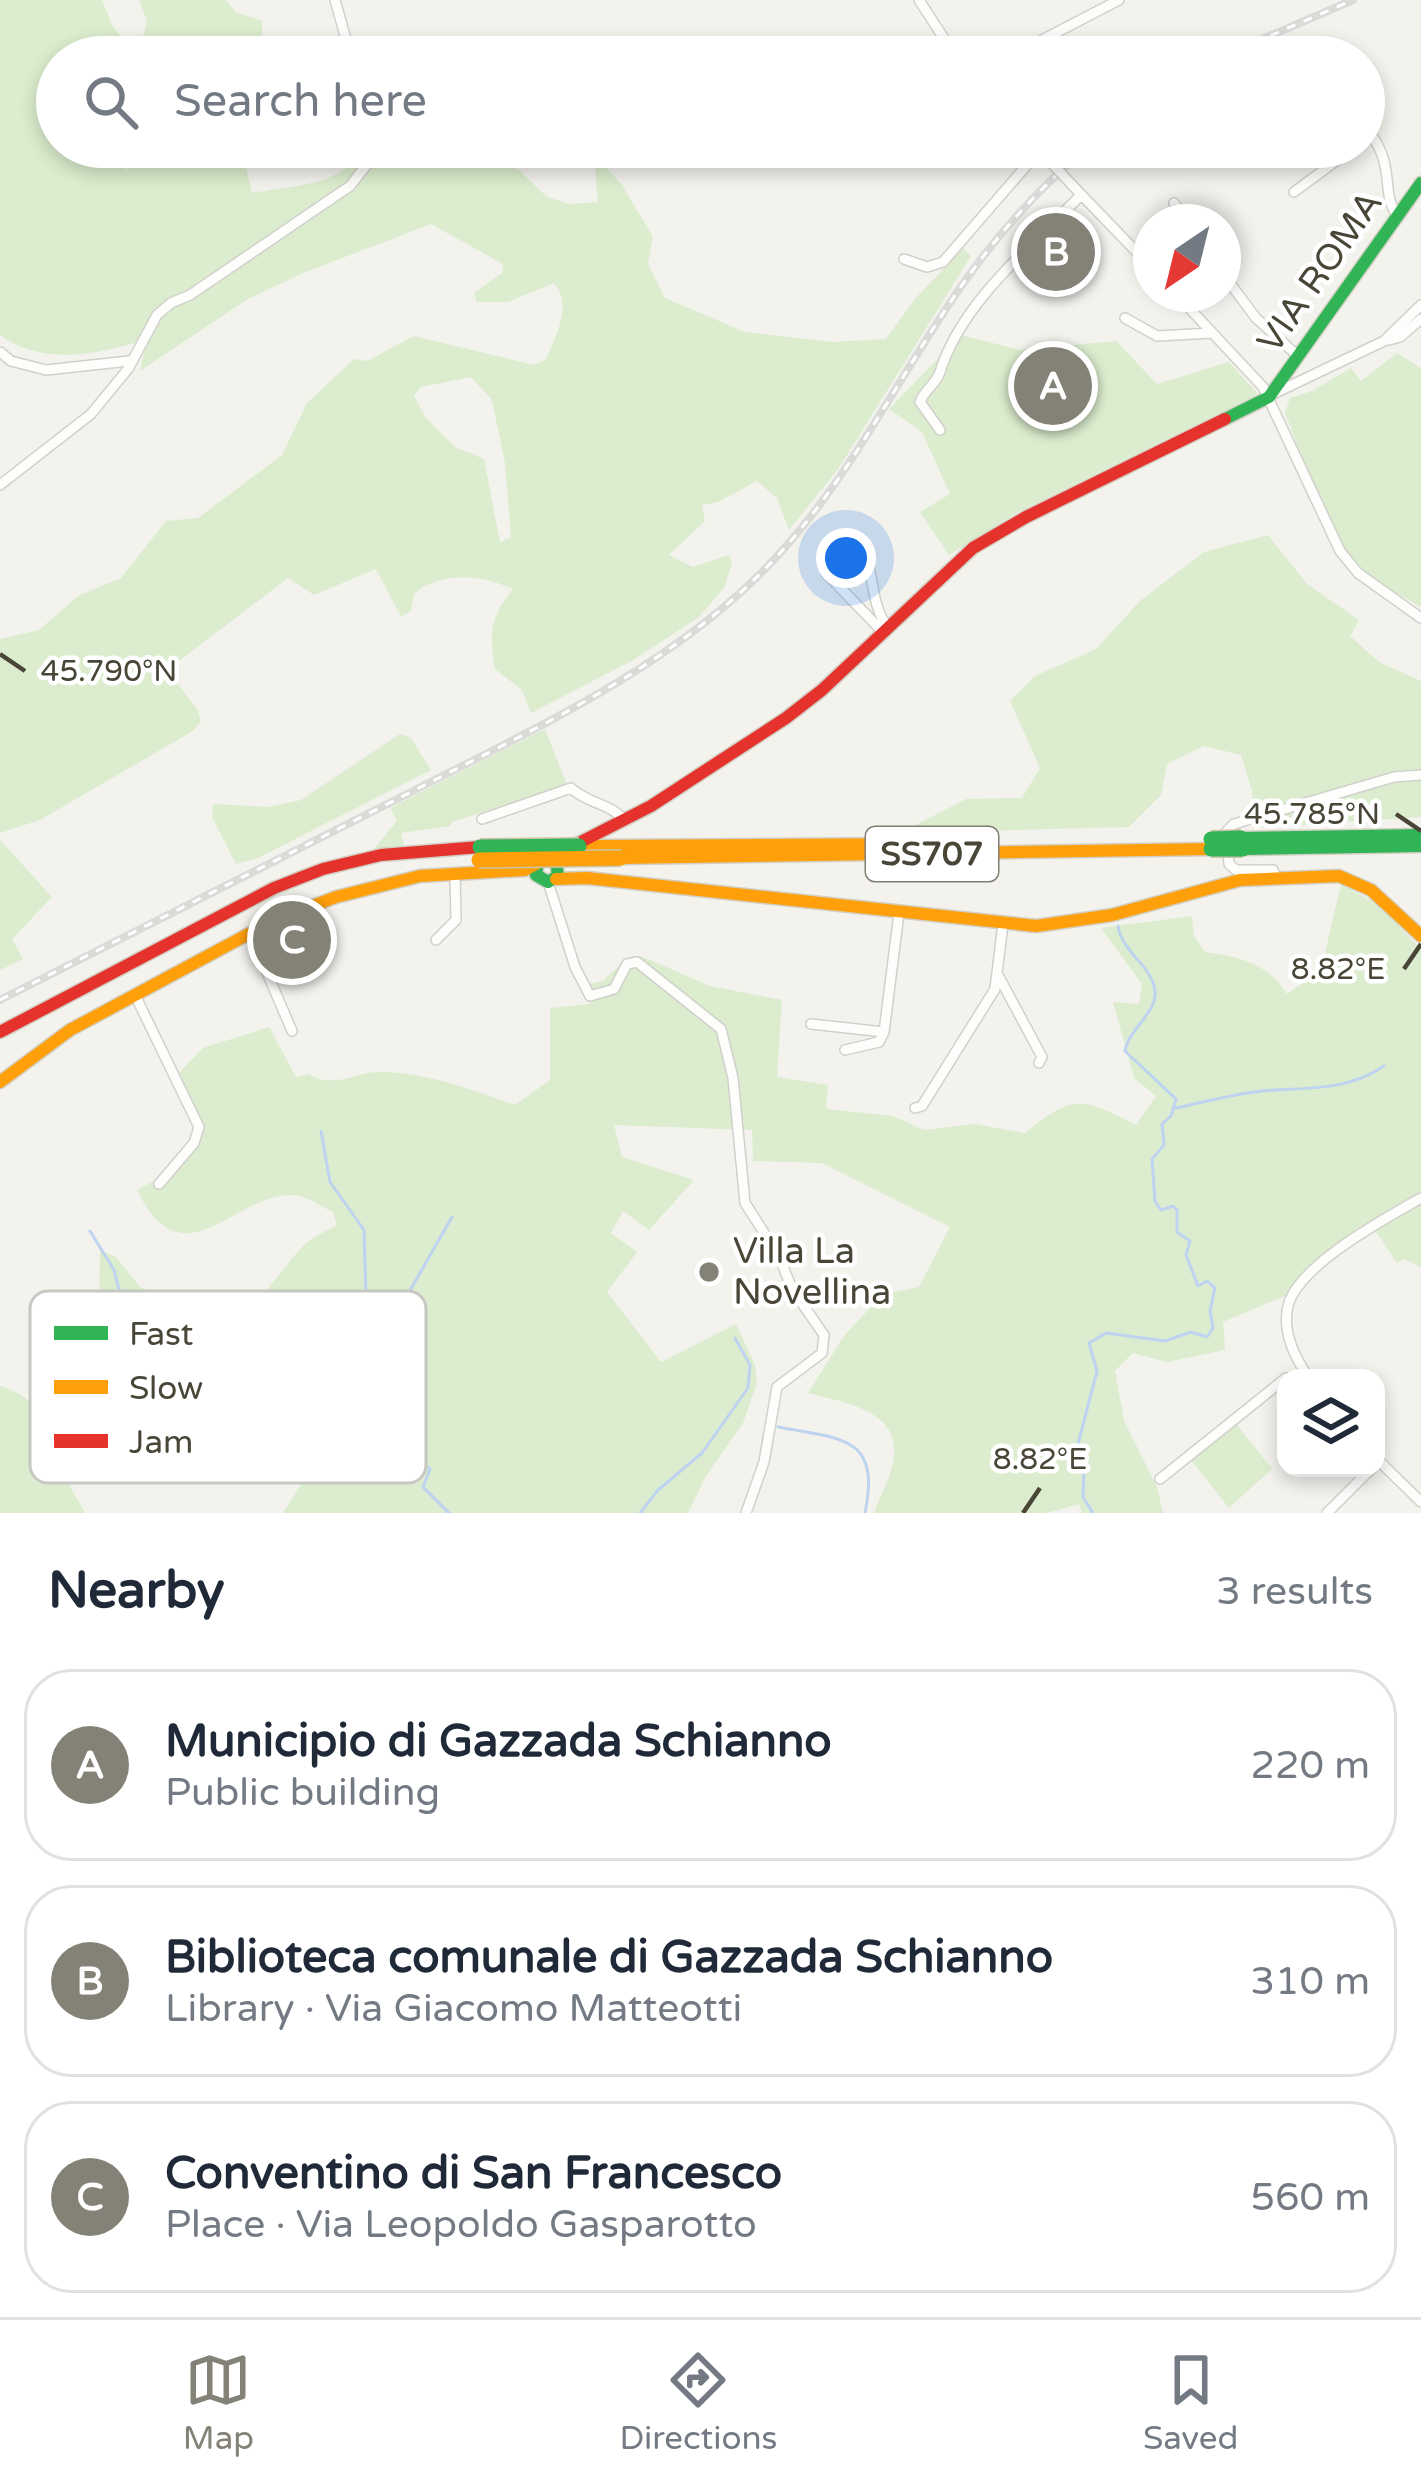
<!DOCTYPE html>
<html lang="en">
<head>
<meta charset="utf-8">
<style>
	:root { --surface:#fff; --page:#f2f2f3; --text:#1f2937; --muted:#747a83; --line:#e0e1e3; --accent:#848277 }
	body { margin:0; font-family:"Varela Round",sans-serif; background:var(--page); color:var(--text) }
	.controls { position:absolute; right:36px; bottom:36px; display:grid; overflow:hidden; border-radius:24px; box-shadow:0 6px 18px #0003 }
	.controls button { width:108px; height:108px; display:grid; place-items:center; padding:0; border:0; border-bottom:3px solid var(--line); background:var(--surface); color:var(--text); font:60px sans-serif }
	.compass { position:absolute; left:1133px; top:204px; width:108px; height:108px; border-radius:50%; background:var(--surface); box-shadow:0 6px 18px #0003; rotate:215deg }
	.you { position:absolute; left:846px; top:558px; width:42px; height:42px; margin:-30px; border:9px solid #fff; border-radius:50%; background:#1a73e8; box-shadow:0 0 0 18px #1a73e833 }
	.badge { display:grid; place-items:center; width:78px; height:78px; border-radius:50%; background:var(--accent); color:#fff; font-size:39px; font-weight:700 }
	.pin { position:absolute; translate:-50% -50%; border:6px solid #fff; box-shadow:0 3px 12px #0006 }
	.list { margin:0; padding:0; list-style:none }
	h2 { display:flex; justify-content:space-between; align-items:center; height:156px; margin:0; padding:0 48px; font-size:51px }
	h2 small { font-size:39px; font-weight:400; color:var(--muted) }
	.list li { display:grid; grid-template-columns:78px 1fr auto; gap:36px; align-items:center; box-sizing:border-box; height:192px; margin:0 24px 24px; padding:0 24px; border:3px solid var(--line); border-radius:48px }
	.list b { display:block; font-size:45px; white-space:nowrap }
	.list p { margin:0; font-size:39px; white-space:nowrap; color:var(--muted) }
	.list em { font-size:39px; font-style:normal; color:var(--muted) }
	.icon { flex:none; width:66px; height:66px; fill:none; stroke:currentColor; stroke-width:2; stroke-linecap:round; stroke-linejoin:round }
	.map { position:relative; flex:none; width:1421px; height:1513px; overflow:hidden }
	.search { position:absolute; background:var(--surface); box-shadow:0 6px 18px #0003; left:36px; right:36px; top:36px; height:132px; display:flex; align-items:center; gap:30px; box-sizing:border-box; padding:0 42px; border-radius:66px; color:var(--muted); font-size:45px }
	.sheet { height:804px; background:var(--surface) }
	nav { display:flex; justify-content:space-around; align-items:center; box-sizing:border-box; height:168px; border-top:3px solid var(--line); background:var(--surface); font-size:33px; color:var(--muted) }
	nav a { display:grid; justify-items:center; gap:6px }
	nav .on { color:var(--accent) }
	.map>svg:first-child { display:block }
	.green { fill:#dbedce; fill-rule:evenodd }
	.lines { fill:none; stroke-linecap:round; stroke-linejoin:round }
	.stream { stroke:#bed3f0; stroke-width:3 }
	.street-casing { stroke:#d1d0cb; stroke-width:12 }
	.fast-casing { stroke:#d2d0c4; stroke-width:15 }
	.slow-casing { stroke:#d2d0c4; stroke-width:15 }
	.jam-casing { stroke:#d2d0c4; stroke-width:15 }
	.street { stroke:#fdfdfc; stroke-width:9 }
	.fast { stroke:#30b455; stroke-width:12 }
	.slow { stroke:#ff9f0a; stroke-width:12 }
	.jam { stroke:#e5322d; stroke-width:12 }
	.rail-casing { stroke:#dadad9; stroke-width:8 }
	.rail { stroke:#fff; stroke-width:3; stroke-dasharray:9; stroke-linecap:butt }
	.street-bridge-casing { stroke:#d1d0cb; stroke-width:12; stroke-linecap:butt }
	.fast-bridge-casing { stroke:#cac4a9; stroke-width:18; stroke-linecap:butt }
	.slow-bridge-casing { stroke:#cac4a9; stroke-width:18; stroke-linecap:butt }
	.street-bridge { stroke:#fdfdfc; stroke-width:9 }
	.fast-bridge { stroke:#30b455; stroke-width:15 }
	.slow-bridge { stroke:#ff9f0a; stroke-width:15 }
	.ticks { fill:none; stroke:#494638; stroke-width:4.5 }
	.poi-dot { fill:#848277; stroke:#fff; stroke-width:4.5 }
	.labels { text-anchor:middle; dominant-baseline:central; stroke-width:9; stroke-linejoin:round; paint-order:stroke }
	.shield { fill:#fff; stroke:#807e74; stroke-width:3 }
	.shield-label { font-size:33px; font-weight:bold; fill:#494638 }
	.street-label { font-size:36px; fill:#494638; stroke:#fff }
	.poi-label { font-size:36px; fill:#494638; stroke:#fff; text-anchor:start }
	.key { fill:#fff; stroke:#c8c8c3; stroke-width:3 }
	.key-label { font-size:33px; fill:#494638 }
	.ticks-label { font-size:30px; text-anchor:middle; fill:#494638; stroke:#fff; stroke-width:9; stroke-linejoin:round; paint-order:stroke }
</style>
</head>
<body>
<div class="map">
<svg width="1421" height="1513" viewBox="0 0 1421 1513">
	<rect width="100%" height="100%" fill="#f3f2ed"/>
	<path class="green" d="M 0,0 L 102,0 L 112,25 L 129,47 L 142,40 L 147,21 L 139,0 L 226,0 L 235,12 L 262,21 L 262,35 L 242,55 L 234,57 L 57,57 L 57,147 L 124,147 L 126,170 L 173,147 L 241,147 L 252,193 C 288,186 347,187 360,147 L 469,147 L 520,171 L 547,197 L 569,204 L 598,202 L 594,154 L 622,185 L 653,237 L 648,264 L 665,298 L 745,332 L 833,342 L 886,339 L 914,300 L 963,248 L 971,256 L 839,468 L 789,530 L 777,498 L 757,481 L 718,502 L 702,505 L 705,521 L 669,555 L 693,567 L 729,555 L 732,563 L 724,588 L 699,617 L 633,660 L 531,713 L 522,690 L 495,669 C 489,633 490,617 513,589 C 483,575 440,570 414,594 L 411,611 L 401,617 L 376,569 L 314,595 L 288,578 L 179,661 L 173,678 L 198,710 L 201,722 L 193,731 L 40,820 L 0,833 L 0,639 L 39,630 L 78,596 L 121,578 L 166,521 L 198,518 L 282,455 L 307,403 L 354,359 L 367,361 L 414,336 L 534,365 L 546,359 C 556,335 573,306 554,283 L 508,302 L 477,302 L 474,293 L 502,273 L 503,264 L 431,224 L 303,273 L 248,299 L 140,371 L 147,339 C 99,354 44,367 0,335 ZM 471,377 L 492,400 L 505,463 L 511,538 L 500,542 L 484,459 L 455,447 L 425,417 L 414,396 L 421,387 Z
		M 961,335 L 1020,350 L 1116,341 L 1157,384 L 1229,362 L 1258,394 L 1016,513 L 949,555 L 920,512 L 950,494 L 922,432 L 889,409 Z
		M 1397,353 L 1421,368 L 1421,607 C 1402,596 1382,586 1365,572 C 1322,534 1306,464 1285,413 L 1290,398 L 1312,391 L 1351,368 L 1361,381 Z
		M 1268,535 L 1307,584 L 1359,620 L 1350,636 L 1379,662 L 1421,681 L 1421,817 L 1253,828 L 1252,791 L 1241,755 L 1204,746 L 1167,764 L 1161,795 L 1129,827 L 900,833 L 966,799 L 1022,798 L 1040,768 L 1010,701 L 1035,676 L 1096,649 L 1140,601 L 1204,552 Z
		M 545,729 L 567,785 L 452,822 L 450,826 L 401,833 L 404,845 L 373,850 L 397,821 L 390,808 Z
		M 400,734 L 411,738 L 431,770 L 258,858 L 236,864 L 212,817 L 213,804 L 268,807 L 301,800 Z
		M 0,840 L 52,897 L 12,939 L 23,959 L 0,970 Z
		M 1341,884 L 1377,904 L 1421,949 L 1421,1267 L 1404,1259 L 1397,1263 L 1375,1230 L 1415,1204 L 1411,1197 L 1358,1228 L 1322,1257 L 1287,1295 L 1223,1322 L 1225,1350 L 1167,1362 L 1133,1353 L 1115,1371 L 1124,1421 L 1157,1487 L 1163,1513 L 1082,1513 L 1079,1504 L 1047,1513 L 874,1513 C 880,1496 892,1475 894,1457 C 900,1409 841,1402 808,1393 L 844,1336 L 883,1294 L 919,1287 L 950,1227 L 822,1163 L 753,1161 L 752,1130 L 614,1125 L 622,1157 L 694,1180 L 649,1230 L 623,1211 L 611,1233 L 637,1252 L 607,1292 L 661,1362 L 736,1324 L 755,1365 L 757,1383 L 743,1423 L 706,1476 L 688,1513 L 283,1513 L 314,1464 L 318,1444 L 300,1431 L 223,1408 L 191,1433 L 166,1389 L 115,1345 L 99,1317 L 100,1250 L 116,1257 L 140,1287 L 216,1316 C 259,1316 277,1272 304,1245 C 313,1237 326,1231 337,1225 L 333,1212 C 321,1206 304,1194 290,1195 C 230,1197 183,1283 137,1190 L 178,1168 L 197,1129 L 180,1072 L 203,1048 L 269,1027 L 296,1077 L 308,1074 C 337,1090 354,1071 383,1072 C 428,1073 473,1090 515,1105 L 550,1080 L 550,1008 L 590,1004 L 584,985 L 603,981 L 625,960 L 641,956 L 710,986 L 782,1000 L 777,1077 L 828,1085 L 826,1109 L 893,1116 L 924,1130 L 975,1124 L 1025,1133 C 1074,1093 1082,1098 1136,1125 L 1156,1096 L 1134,1078 L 1113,1002 L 1139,1004 L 1142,984 L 1101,928 L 1192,916 L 1194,936 L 1205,952 C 1240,957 1268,963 1287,994 L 1321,970 Z
		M 0,1386 C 41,1397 44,1425 57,1460 C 64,1478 76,1496 85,1513 L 0,1513 Z
		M 1236,1424 L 1272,1469 L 1229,1508 L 1191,1460 Z"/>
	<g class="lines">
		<path class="stream" d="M 1176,1108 C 1205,1102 1233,1094 1262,1091 C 1306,1087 1346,1092 1384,1066
			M 321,1131 L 330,1182 L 364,1230 L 366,1296 L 385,1325
			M 90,1231 L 114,1270 L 120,1294 L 176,1343 L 214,1360 L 253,1385 L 281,1384 L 302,1398 L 366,1409
			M 778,1427 C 841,1439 881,1435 865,1513
			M 449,1513 L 423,1487 L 430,1469 L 408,1451 L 399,1427 L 384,1433 L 378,1428 L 380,1412 L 368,1409 L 376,1387 L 371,1342 L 400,1308 L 452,1217
			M 640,1513 L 658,1490 L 702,1453 L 748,1388 L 750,1365 L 735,1338
			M 1093,1513 L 1083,1497 L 1084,1470 L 1078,1444 L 1097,1371 L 1089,1343 L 1106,1333 L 1165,1341 L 1191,1332 L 1207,1337 L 1213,1328 L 1210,1311 L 1215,1288 L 1207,1281 L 1198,1286 L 1186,1255 L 1190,1241 L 1177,1232 L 1177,1210 L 1173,1206 L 1161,1210 L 1155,1201 L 1152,1159 L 1164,1145 L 1162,1124 L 1171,1116 L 1176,1099 L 1125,1051 C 1128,1030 1157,1013 1155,992 C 1154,967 1122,953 1118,926"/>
		<defs>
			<path id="street" d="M 335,0 L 351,57
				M 919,0 L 956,57
				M 1026,57 L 1038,42 L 1119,0
				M 1364,140 L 1372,136 C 1395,168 1381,194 1397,215
				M 1073,186 L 1151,267
				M 1294,192 L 1355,147
				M 1174,203 L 1188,222
				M 904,259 L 927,267 L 943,262 L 1040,150
				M 1223,274 L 1256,318 L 1299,357
				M 1176,294 L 1263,387 L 1340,551 L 1358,573 L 1421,618
				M 1125,318 L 1157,336 L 1212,333
				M 1389,340 L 1400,337 L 1421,319
				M 0,352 L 11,361 L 46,370 L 129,361
				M 1273,394 L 1384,341 L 1421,305
				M 940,430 L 920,402 C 925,389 937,383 940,372 C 961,303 1031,246 1081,195
				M 0,485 L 91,414 L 128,369 L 157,315 L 171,303 L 190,295 L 350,186 L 372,158 L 376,147
				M 860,545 C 876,571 869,602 887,626
				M 826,573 L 882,631
				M 482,819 L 571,788 C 586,803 612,804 624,820
				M 1275,876 L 1273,870 L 1236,870 L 1229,864 L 1227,831 L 1234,824 L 1394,777 L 1421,775
				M 548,882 L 575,967 L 590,996 L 614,989 L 627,964 L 637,962 L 721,1029 L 733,1078 L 745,1203 L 779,1256 L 792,1289 L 824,1335 L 822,1353 L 777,1387 L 764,1462 L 746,1513
				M 250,933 L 292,1031
				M 436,940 L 456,920 L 455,874
				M 998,975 L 1042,1057 L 1039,1063
				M 135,995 L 199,1127 L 194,1143 L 159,1184
				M 811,1024 L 884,1032 L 899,913
				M 845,1050 L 879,1042 L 884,1032
				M 915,1108 L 922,1106 L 995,989 L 1003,924
				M 1309,1378 C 1295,1358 1282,1331 1288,1306 C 1298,1265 1386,1218 1421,1198
				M 1376,1458 L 1421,1502
				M 1160,1479 L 1286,1378
				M 1327,1513 L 1372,1468"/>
			<path id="fast" d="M 1225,419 L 1269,397 L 1421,183
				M 1241,838 L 1421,835
				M 1243,849 L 1421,846
				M 538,862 L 536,875 L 548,882 L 558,876 L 556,861"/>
			<path id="slow" d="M 579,846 L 621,858 L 1211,849
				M 596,846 L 926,844
				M 556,879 L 587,878 L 1036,926 L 1112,915 L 1240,880 L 1339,876 L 1371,890 L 1421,936
				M 0,1082 L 70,1030 L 271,922 L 336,897 L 420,876 L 525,870 L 536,864"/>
			<path id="jam" d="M 571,847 L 651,806 L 786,718 L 822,690 L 973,548 L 1026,517 L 1225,419
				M 0,1032 L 274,888 L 323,869 L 381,855 L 480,847"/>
		</defs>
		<use href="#street" class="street-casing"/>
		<use href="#fast" class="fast-casing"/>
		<use href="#slow" class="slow-casing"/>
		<use href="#jam" class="jam-casing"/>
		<use href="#street" class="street"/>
		<use href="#fast" class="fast"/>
		<use href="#slow" class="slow"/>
		<use href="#jam" class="jam"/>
		<defs>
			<path id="rail" d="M 1221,57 L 1353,0
				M 0,1000 C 137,930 275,861 413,791 C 536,728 666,669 764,570 C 846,487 895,382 960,288 C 996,236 1040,187 1088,147"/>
		</defs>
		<use href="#rail" class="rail-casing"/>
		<use href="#rail" class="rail"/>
		<defs>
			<path id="street-bridge" d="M 1043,154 L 1073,186"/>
			<path id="fast-bridge" d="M 1211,839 L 1241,838
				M 480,847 L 579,846
				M 1211,849 L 1243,849"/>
			<path id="slow-bridge" d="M 479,860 L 621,858"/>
		</defs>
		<use href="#street-bridge" class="street-bridge-casing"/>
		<use href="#fast-bridge" class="fast-bridge-casing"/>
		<use href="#slow-bridge" class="slow-bridge-casing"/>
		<use href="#street-bridge" class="street-bridge"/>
		<use href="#fast-bridge" class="fast-bridge"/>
		<use href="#slow-bridge" class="slow-bridge"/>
	</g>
	<path class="ticks" d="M 0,654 L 25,671M 1396,814 L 1421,831M 1404,969 L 1421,944M 1023,1513 L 1040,1488"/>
	<circle class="poi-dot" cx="709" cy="1272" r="12"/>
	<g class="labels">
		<rect class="shield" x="866" y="827" width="132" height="54" rx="9"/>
		<g class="shield-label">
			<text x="932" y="854">SS707</text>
		</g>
		<g class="street-label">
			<text transform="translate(1320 272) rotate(-55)">VIA ROMA</text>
		</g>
		<g class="poi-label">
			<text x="733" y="1251">Villa La<tspan x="733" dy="41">Novellina</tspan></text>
		</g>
	</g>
	<rect x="30" y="1291" width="396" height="192" rx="18" class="key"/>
	<rect x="54" y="1326" width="54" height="14" fill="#30b455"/>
	<rect x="54" y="1380" width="54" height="14" fill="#ff9f0a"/>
	<rect x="54" y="1434" width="54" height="14" fill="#e5322d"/>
	<g class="key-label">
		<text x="129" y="1345">Fast</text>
		<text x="129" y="1399">Slow</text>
		<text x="129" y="1453">Jam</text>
	</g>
	<g class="ticks-label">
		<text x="109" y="681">45.790°N</text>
		<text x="1312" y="824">45.785°N</text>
		<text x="1338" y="979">8.82°E</text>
		<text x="1040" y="1469">8.82°E</text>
	</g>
</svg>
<div class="controls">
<button><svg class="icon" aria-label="layers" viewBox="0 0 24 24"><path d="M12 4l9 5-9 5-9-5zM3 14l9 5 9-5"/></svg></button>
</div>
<svg class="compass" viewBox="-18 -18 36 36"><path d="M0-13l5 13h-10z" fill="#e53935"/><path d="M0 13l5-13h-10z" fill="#747a83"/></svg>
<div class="you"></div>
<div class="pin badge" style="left:1053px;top:386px">A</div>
<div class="pin badge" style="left:1056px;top:252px">B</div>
<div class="pin badge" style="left:292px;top:940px">C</div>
<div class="search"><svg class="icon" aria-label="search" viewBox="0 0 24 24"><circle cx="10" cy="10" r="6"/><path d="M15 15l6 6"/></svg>Search here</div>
</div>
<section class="sheet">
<h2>Nearby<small>3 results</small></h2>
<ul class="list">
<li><span class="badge">A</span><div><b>Municipio di Gazzada Schianno</b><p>Public building</p></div><em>220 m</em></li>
<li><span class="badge">B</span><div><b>Biblioteca comunale di Gazzada Schianno</b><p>Library · Via Giacomo Matteotti</p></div><em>310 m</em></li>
<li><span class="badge">C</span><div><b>Conventino di San Francesco</b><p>Place · Via Leopoldo Gasparotto</p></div><em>560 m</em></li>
</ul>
</section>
<nav>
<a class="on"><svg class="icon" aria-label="map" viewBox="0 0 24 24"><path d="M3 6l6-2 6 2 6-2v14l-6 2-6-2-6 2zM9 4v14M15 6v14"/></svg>Map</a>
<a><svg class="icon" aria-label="directions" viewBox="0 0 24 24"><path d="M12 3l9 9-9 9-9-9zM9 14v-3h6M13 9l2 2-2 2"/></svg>Directions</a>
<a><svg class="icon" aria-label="saved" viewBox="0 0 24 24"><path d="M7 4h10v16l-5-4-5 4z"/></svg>Saved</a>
</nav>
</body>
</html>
